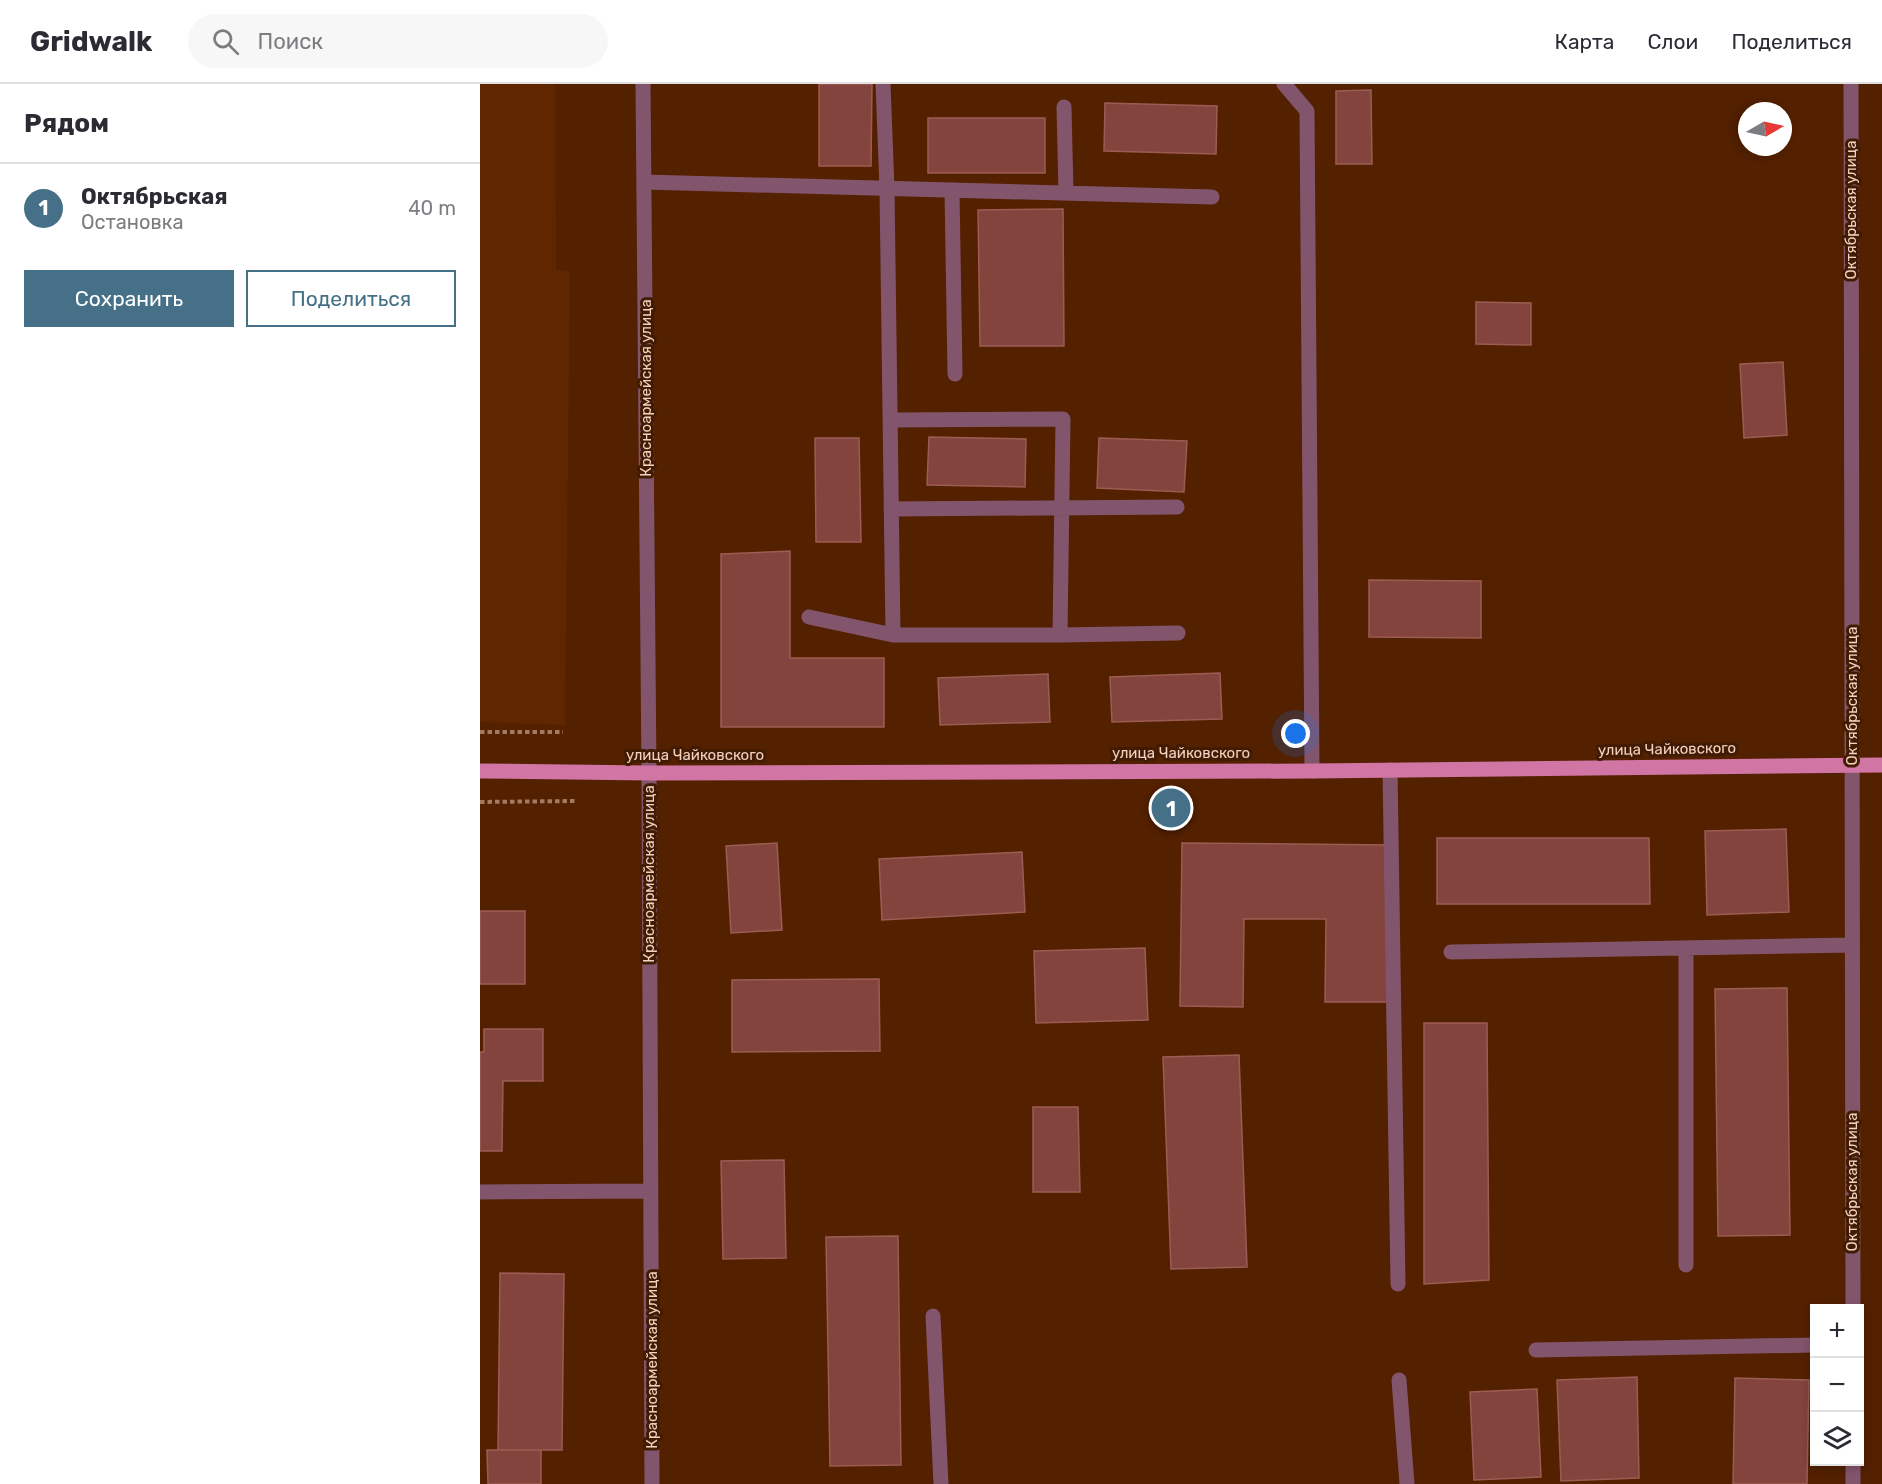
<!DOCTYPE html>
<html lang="ru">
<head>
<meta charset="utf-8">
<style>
	:root { --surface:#fff; --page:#f7f7f7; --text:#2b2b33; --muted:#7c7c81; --line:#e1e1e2; --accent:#457087 }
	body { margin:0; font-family:Rubik,sans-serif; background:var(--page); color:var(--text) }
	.controls { position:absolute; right:18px; bottom:18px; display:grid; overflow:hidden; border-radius:0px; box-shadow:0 3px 9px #0003 }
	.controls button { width:54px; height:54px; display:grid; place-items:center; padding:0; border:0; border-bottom:2px solid var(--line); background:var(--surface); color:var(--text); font:30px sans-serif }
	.compass { position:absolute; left:1258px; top:18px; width:54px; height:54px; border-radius:50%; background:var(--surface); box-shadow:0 3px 9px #0003; rotate:81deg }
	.you { position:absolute; left:816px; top:650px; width:21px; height:21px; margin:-15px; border:4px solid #fff; border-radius:50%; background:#1a73e8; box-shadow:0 0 0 9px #1a73e833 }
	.badge { display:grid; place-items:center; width:39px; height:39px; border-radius:50%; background:var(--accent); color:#fff; font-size:20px; font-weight:700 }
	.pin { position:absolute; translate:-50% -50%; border:3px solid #fff; box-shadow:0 2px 6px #0006 }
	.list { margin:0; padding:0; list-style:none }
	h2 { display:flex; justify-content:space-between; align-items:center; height:78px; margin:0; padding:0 24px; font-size:26px }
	h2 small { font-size:20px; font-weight:400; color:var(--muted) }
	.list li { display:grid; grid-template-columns:39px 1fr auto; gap:18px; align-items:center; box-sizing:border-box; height:90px; padding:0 24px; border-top:2px solid var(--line) }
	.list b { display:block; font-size:22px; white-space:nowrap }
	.list p { margin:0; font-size:20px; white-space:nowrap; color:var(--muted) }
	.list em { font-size:20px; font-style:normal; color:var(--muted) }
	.actions { display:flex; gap:12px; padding:18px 24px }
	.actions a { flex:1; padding:14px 0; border:2px solid var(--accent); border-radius:0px; text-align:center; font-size:21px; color:var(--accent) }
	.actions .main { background:var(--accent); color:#fff }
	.icon { flex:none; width:33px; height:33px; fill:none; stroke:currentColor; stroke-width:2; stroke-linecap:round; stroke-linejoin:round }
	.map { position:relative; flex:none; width:1402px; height:1400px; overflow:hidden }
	header { display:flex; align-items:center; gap:36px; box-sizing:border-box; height:84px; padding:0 30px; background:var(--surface); border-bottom:2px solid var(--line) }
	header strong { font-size:28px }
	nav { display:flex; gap:33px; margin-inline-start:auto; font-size:21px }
	.search { width:420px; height:54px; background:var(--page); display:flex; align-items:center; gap:15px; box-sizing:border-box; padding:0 21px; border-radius:33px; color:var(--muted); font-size:22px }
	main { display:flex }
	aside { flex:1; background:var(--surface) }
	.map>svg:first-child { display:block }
	.built { fill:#602600 }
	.building { fill:#82443c; stroke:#9d5c53; stroke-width:1.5 }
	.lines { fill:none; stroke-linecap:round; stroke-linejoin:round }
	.path { stroke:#a47a62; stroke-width:4; stroke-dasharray:4.5 3; stroke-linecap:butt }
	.minor { stroke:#83556c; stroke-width:15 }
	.major { stroke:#d175a5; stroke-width:15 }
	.labels { text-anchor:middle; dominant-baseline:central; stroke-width:6; stroke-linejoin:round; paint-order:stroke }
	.street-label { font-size:15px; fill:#f2d1c1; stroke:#421b03 }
</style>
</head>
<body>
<header>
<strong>Gridwalk</strong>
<div class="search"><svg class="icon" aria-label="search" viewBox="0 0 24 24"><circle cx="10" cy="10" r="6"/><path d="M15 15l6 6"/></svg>Поиск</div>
<nav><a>Карта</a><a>Слои</a><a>Поделиться</a></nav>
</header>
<main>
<aside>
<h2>Рядом<small></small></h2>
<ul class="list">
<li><span class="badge">1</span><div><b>Октябрьская</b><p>Остановка</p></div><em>40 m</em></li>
</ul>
<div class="actions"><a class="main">Сохранить</a><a>Поделиться</a></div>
</aside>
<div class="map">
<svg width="1402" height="1400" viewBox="0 0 1402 1400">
	<rect width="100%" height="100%" fill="#532000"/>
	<path class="built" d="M 0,0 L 75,0 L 76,186 L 90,187 L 85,641 L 0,638 Z"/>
	<path class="building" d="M 339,0 L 392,0 L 391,82 L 339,82 Z
		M 891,6 L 892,80 L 856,80 L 856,7 Z
		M 625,19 L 737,22 L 736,70 L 624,67 Z
		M 448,34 L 565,34 L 565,89 L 448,89 Z
		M 583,125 L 584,262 L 500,262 L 498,126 Z
		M 996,218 L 1051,219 L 1051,261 L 996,260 Z
		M 1303,278 L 1307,351 L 1264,354 L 1260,280 Z
		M 449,353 L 546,355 L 545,403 L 447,401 Z
		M 335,354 L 379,354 L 381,458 L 336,458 Z
		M 619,354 L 707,357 L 704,408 L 617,404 Z
		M 310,467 L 310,574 L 404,574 L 404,643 L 241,643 L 241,470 Z
		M 889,496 L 1001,497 L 1001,554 L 889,553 Z
		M 740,589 L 742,635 L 632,638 L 630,593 Z
		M 568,590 L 570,638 L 460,641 L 458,594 Z
		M 1306,745 L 1309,828 L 1227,831 L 1225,747 Z
		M 957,754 L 1169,754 L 1170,820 L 957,820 Z
		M 297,759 L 302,846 L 251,849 L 246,762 Z
		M 702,759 L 911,761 L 910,918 L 845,918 L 846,835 L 764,835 L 763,923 L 700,922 Z
		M 542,768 L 545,828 L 402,836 L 399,775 Z
		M 0,827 L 45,827 L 45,900 L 0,900 Z
		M 665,864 L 668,936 L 556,939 L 554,867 Z
		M 399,895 L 400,967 L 252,968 L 252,896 Z
		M 1307,904 L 1310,1151 L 1238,1152 L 1235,905 Z
		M 944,939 L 1007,939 L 1009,1196 L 944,1200 Z
		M 4,945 L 63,945 L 63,997 L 23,997 L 22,1067 L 0,1067 L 0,968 L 4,968 Z
		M 759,971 L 767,1183 L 691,1185 L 683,973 Z
		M 553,1023 L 598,1023 L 600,1108 L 553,1108 Z
		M 304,1076 L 306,1174 L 243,1175 L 241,1077 Z
		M 418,1152 L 421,1381 L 350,1382 L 346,1153 Z
		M 20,1189 L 84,1190 L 82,1366 L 18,1366 Z
		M 1157,1293 L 1159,1394 L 1081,1397 L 1077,1296 Z
		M 1255,1294 L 1329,1296 L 1327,1400 L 1253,1400 Z
		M 1057,1305 L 1061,1393 L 994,1396 L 990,1308 Z
		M 7,1366 L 61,1366 L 61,1400 L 8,1400 Z"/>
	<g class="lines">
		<path class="path" d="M 0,648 L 83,648
			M 0,718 L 95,717"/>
		<path class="minor" d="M 163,0 L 169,689 L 172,1400
			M 403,0 L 407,104 L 413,551
			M 804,0 L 827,27 L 832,687
			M 1371,0 L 1373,1224
			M 584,23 L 586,109
			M 164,98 L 732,113
			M 472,106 L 475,290
			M 410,336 L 583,335 L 580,551
			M 411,425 L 697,423
			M 329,533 L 413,551 L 580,551 L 698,549
			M 910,686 L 918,1200
			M 971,868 L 1372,861
			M 0,1108 L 171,1107
			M 1206,1181 L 1206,864
			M 453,1232 L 461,1400
			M 1056,1266 L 1334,1261
			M 919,1296 L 927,1400
			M 1373,1378 L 1373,1400"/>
		<path class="major" d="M 0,687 L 169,689 L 832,687 L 1402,681"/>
	</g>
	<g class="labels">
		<g class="street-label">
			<text transform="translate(1371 126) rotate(-90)">Октябрьская улица</text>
			<text transform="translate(166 304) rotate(-90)">Красноармейская улица</text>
			<text transform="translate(1372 612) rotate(-90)">Октябрьская улица</text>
			<text transform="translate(1187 665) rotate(-1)">улица Чайковского</text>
			<text x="701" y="669">улица Чайковского</text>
			<text x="215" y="671">улица Чайковского</text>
			<text transform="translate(169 790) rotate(-90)">Красноармейская улица</text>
			<text transform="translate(1372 1098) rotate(-90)">Октябрьская улица</text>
			<text transform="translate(172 1276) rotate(-90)">Красноармейская улица</text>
		</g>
	</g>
</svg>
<div class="controls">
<button>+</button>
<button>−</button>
<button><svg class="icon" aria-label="layers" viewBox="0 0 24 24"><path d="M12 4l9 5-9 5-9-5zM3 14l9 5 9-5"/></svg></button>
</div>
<svg class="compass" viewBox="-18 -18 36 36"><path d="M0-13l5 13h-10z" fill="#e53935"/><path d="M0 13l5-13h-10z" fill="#7c7c81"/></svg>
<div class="you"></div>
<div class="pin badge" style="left:691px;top:724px">1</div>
</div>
</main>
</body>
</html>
